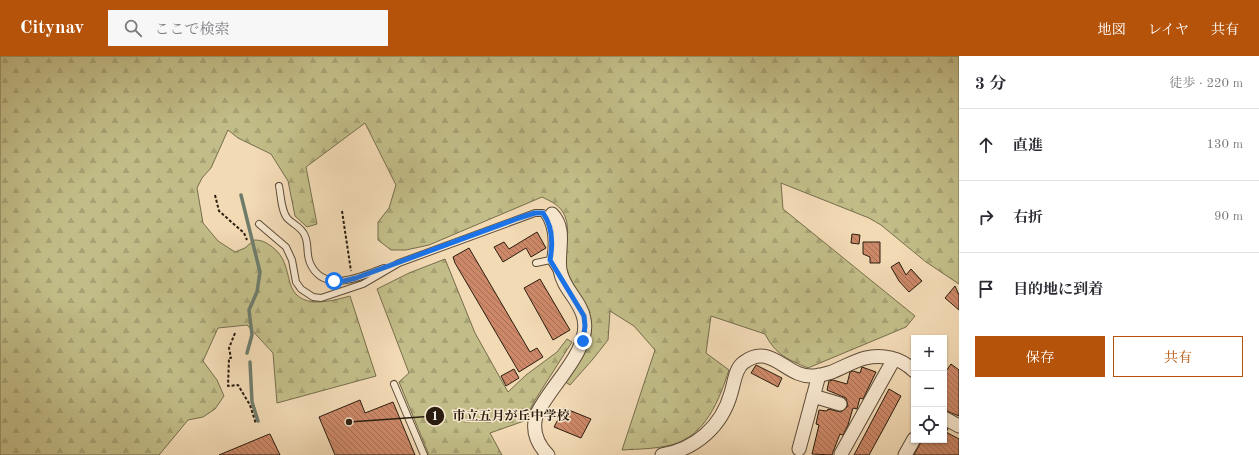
<!DOCTYPE html>
<html lang="ja">
<head>
<meta charset="utf-8">
<style>
	:root { --surface:#fff; --page:#f7f7f7; --text:#2b2b33; --muted:#7c7c81; --line:#e1e1e2; --accent:#b45309 }
	body { margin:0; font-family:"Old Standard TT","Noto Serif JP",serif; background:var(--page); color:var(--text) }
	.controls { position:absolute; right:12px; bottom:12px; display:grid; overflow:hidden; border-radius:0px; box-shadow:0 1px 3px #0004 }
	.controls button { width:36px; height:36px; display:grid; place-items:center; padding:0; border:0; border-bottom:1px solid var(--line); background:var(--surface); color:var(--text); font:20px sans-serif }
	.stop { position:absolute; width:12px; height:12px; margin:-9px; border:3px solid #1a73e8; border-radius:50%; background:#fff }
	.stop.end { background:#1a73e8; border-color:#fff; box-shadow:0 1px 4px #0008 }
	.list { margin:0; padding:0; list-style:none }
	h2 { display:flex; justify-content:space-between; align-items:center; height:52px; margin:0; padding:0 16px; font-size:17px }
	h2 small { font-size:13px; font-weight:400; color:var(--muted) }
	.list li { display:grid; grid-template-columns:26px 1fr auto; gap:12px; align-items:center; box-sizing:border-box; height:72px; padding:0 16px; border-top:1px solid var(--line) }
	.list b { display:block; font-size:15px; white-space:nowrap }
	.list em { font-size:13px; font-style:normal; color:var(--muted) }
	.actions { display:flex; gap:8px; padding:12px 16px }
	.actions a { flex:1; padding:9px 0; border:1px solid var(--accent); border-radius:0px; text-align:center; font-size:14px; color:var(--accent) }
	.actions .main { background:var(--accent); color:#fff }
	.icon { flex:none; width:22px; height:22px; fill:none; stroke:currentColor; stroke-width:2; stroke-linecap:round; stroke-linejoin:round }
	.map { position:relative; flex:none; width:959px; height:399px; overflow:hidden }
	header { display:flex; align-items:center; gap:24px; box-sizing:border-box; height:56px; padding:0 20px; background:var(--accent); color:#fff }
	header strong { font-size:19px }
	nav { display:flex; gap:22px; margin-inline-start:auto; font-size:14px }
	.search { width:280px; height:36px; background:var(--page); display:flex; align-items:center; gap:10px; box-sizing:border-box; padding:0 14px; border-radius:0px; color:var(--muted); font-size:15px }
	main { display:flex }
	aside { flex:1; background:var(--surface) }
	.map>svg:first-child { display:block }
	.forest { fill:url(#forest-firs); stroke:#766d4c }
	.lines { fill:none; stroke-linecap:round; stroke-linejoin:round }
	.stream { stroke:#6f7c6b; stroke-width:3.5 }
	.building { fill:url(#building-back-hatch); stroke:#2b1d0f }
	.lane-casing { stroke:#5d4c38; stroke-width:8 }
	.street-casing { stroke:#5d4c38; stroke-width:15 }
	.path { stroke:#2b1d0f; stroke-width:2; stroke-dasharray:3 2; stroke-linecap:butt }
	.lane { stroke:#f7e7cf; stroke-width:6 }
	.street { stroke:#f7e7cf; stroke-width:13 }
	.route { stroke:#1a73e8; stroke-width:5 }
	.leader { fill:none; stroke:#2b1d0f; stroke-width:1.5 }
	.callout-dot { fill:#2b1d0f; stroke:#f7e7cf; stroke-width:1.5 }
	.mark-label { font-size:12px; text-anchor:middle; font-weight:bold; fill:#fff }
	.callout-label { font-size:13px; text-anchor:middle; font-weight:bold; fill:#2b1d0f; stroke:#f7e7cf; stroke-width:3; stroke-linejoin:round; paint-order:stroke }
</style>
</head>
<body>
<header>
<strong>Citynav</strong>
<div class="search"><svg class="icon" aria-label="search" viewBox="0 0 24 24"><circle cx="10" cy="10" r="6"/><path d="M15 15l6 6"/></svg>ここで検索</div>
<nav><a>地図</a><a>レイヤ</a><a>共有</a></nav>
</header>
<main>
<div class="map">
<svg width="959" height="399" viewBox="0 0 959 399">
	<defs>
		<pattern id="forest-firs" width="22" height="20" patternUnits="userSpaceOnUse"><rect width="22" height="20" fill="#c2bd88"/><path d="M5 1l3.5 6h-7zM16 11l3.5 6h-7z" fill="#a7a274"/></pattern>
		<pattern id="building-back-hatch" width="6" height="6" patternUnits="userSpaceOnUse"><rect width="6" height="6" fill="#cc8868"/><path d="M-1 5l2 2M0 0l6 6M5-1l2 2" fill="none" stroke="#a66f54"/></pattern>
	</defs>
	<rect width="100%" height="100%" fill="#f2dab5"/>
	<filter id="stains"><feTurbulence type="fractalNoise" baseFrequency=".005" numOctaves="4"/><feColorMatrix values="0 0 0 0 .2 0 0 0 0 .09 0 0 0 0 .02 0 0 0 .5 -.17"/></filter>
	<radialGradient id="worn" r=".72"><stop offset=".6" stop-color="#630" stop-opacity="0"/><stop offset="1" stop-color="#630" stop-opacity=".3"/></radialGradient>
	<path class="forest" d="M 0,0 L 959,0 L 959,228 L 926,206 L 881,169 L 869,162 L 781,127 L 783,153 L 915,260 L 906,271 L 808,312 C 787,303 776,299 765,278 L 711,260 L 706,297 L 729,314 C 719,344 706,380 671,389 C 656,393 638,393 622,394 L 655,294 L 634,270 L 610,255 L 608,284 L 593,303 L 570,329 L 564,325 C 575,310 590,295 591,275 C 592,247 572,236 566,211 C 561,194 572,177 565,160 C 560,149 552,146 542,141 L 429,189 L 406,194 L 391,194 L 378,184 L 378,166 L 389,152 L 396,129 L 365,67 L 306,111 L 317,168 L 307,171 L 295,160 L 288,125 L 271,98 L 238,82 L 228,74 L 211,112 L 202,122 L 197,132 L 203,167 L 218,185 L 235,196 L 245,192 L 254,184 C 262,184 265,186 271,190 C 285,200 286,212 290,227 C 298,255 331,245 350,240 L 376,320 L 277,347 L 273,297 L 247,269 L 218,272 L 203,305 L 217,324 L 224,340 L 215,353 L 203,361 L 188,364 L 159,399 L 0,399 Z
		M 445,203 L 475,277 L 508,336 L 526,319 L 557,296 L 567,283 L 572,286 L 535,344 L 524,365 L 490,377 L 502,399 L 429,399 L 399,326 L 409,317 L 377,233 L 409,217 Z"/>
	<g class="lines">
		<path class="stream" d="M 241,139 L 260,216 L 257,236 L 249,254 L 252,279 L 247,297
			M 250,306 L 252,346 L 258,365"/>
	</g>
	<path class="building" d="M 537,176 L 546,192 L 531,201 L 526,192 L 503,206 L 494,191 L 504,186 L 509,193 Z
		M 852,178 L 860,179 L 859,188 L 851,187 Z
		M 863,186 L 880,186 L 880,207 L 870,207 L 870,201 L 863,198 Z
		M 469,192 L 530,296 L 537,292 L 543,301 L 519,316 L 455,207 L 453,201 Z
		M 899,206 L 906,219 L 911,213 L 922,225 L 909,236 L 899,225 L 891,211 Z
		M 540,223 L 570,274 L 553,284 L 524,232 Z
		M 955,230 L 959,239 L 959,254 L 945,242 Z
		M 951,308 L 959,314 L 959,360 L 944,354 L 944,318 Z
		M 756,309 L 782,322 L 778,331 L 751,317 Z
		M 862,311 L 876,316 L 863,343 L 860,342 L 857,353 L 853,352 L 848,369 L 843,379 L 840,378 L 833,396 L 832,399 L 812,398 L 819,369 L 816,368 L 819,354 L 827,355 L 828,353 L 841,356 L 848,350 L 846,342 L 827,334 L 829,325 L 833,324 L 847,328 L 850,316 L 853,315 L 860,317 Z
		M 514,313 L 519,322 L 506,330 L 501,320 Z
		M 889,333 L 901,340 L 885,370 L 869,399 L 854,399 Z
		M 360,344 L 365,357 L 393,346 L 415,399 L 335,399 L 319,361 Z
		M 564,352 L 591,363 L 581,382 L 554,371 Z
		M 944,371 L 948,373 L 946,376 L 959,383 L 959,399 L 914,399 L 922,384 L 944,384 Z
		M 270,378 L 280,399 L 219,399 L 267,379 Z"/>
	<g class="lines">
		<defs>
			<path id="lane" d="M 279,130 C 281,139 281,156 288,163 C 294,169 302,171 305,180 C 309,189 306,198 310,207 C 324,239 362,220 384,212
				M 259,168 L 286,191 L 292,204 L 296,226 L 301,233 L 313,241 L 321,242 L 363,228 L 399,207 L 535,157 L 543,157 C 553,171 553,188 550,204
				M 536,207 L 550,204 L 557,215
				M 394,328 L 424,399"/>
			<path id="street" d="M 813,340 L 840,348
				M 944,362 L 959,370
				M 799,393 L 819,319
				M 841,398 L 894,303
				M 548,399 C 537,388 532,375 536,360 C 548,331 591,296 584,263 C 581,245 563,233 560,214 C 557,196 567,173 552,158
				M 662,399 C 696,393 722,370 731,337 C 734,328 735,313 743,307 C 771,285 786,322 813,320 C 842,319 857,294 891,302 C 900,304 908,309 914,315
				M 905,399 L 914,383"/>
		</defs>
		<use href="#lane" class="lane-casing"/>
		<use href="#street" class="street-casing"/>
		<path class="path" d="M 215,139 L 219,155 L 244,177 L 247,184
			M 342,155 L 351,215
			M 235,277 L 229,292 L 231,302 L 229,302 L 228,330 L 238,329 L 250,349 L 256,368"/>
		<use href="#lane" class="lane"/>
		<use href="#street" class="street"/>
	</g>
	<g class="lines">
		<path class="route" d="M 334,225 L 344,225 L 356,222 L 519,162 L 535,157 L 543,157 C 553,171 553,188 550,204 L 584,260 L 585,270 L 583,285"/>
	</g>
	<path class="leader" d="M349 366L435 360"/>
	<g class="callout-dot">
		<circle cx="349" cy="366" r="4"/>
		<circle cx="435" cy="360" r="10"/>
	</g>
	<g class="mark-label">
		<text x="435" y="364">1</text>
	</g>
	<g class="callout-label">
		<text x="511" y="364">市立五月が丘中学校</text>
	</g>
	<rect width="100%" height="100%" filter="url(#stains)"/>
	<rect width="100%" height="100%" fill="url(#worn)"/>
</svg>
<div class="controls">
<button>+</button>
<button>−</button>
<button><svg class="icon" aria-label="locate" viewBox="0 0 24 24"><circle cx="12" cy="12" r="6"/><path d="M12 2v4M12 18v4M2 12h4M18 12h4"/></svg></button>
</div>
<div class="stop" style="left:334px;top:225px"></div>
<div class="stop end" style="left:583px;top:285px"></div>
</div>
<aside>
<h2>3 分<small>徒歩 · 220 m</small></h2>
<ul class="list">
<li><svg class="icon" aria-label="ahead" viewBox="0 0 24 24"><path d="M12 20V5M6 11l6-6 6 6"/></svg><div><b>直進</b></div><em>130 m</em></li>
<li><svg class="icon" aria-label="right" viewBox="0 0 24 24"><path d="M7 20v-9h11M14 6l5 5-5 5"/></svg><div><b>右折</b></div><em>90 m</em></li>
<li><svg class="icon" aria-label="arrive" viewBox="0 0 24 24"><path d="M6 21V4h12l-3 4 3 4H6"/></svg><div><b>目的地に到着</b></div></li>
</ul>
<div class="actions"><a class="main">保存</a><a>共有</a></div>
</aside>
</main>
</body>
</html>
